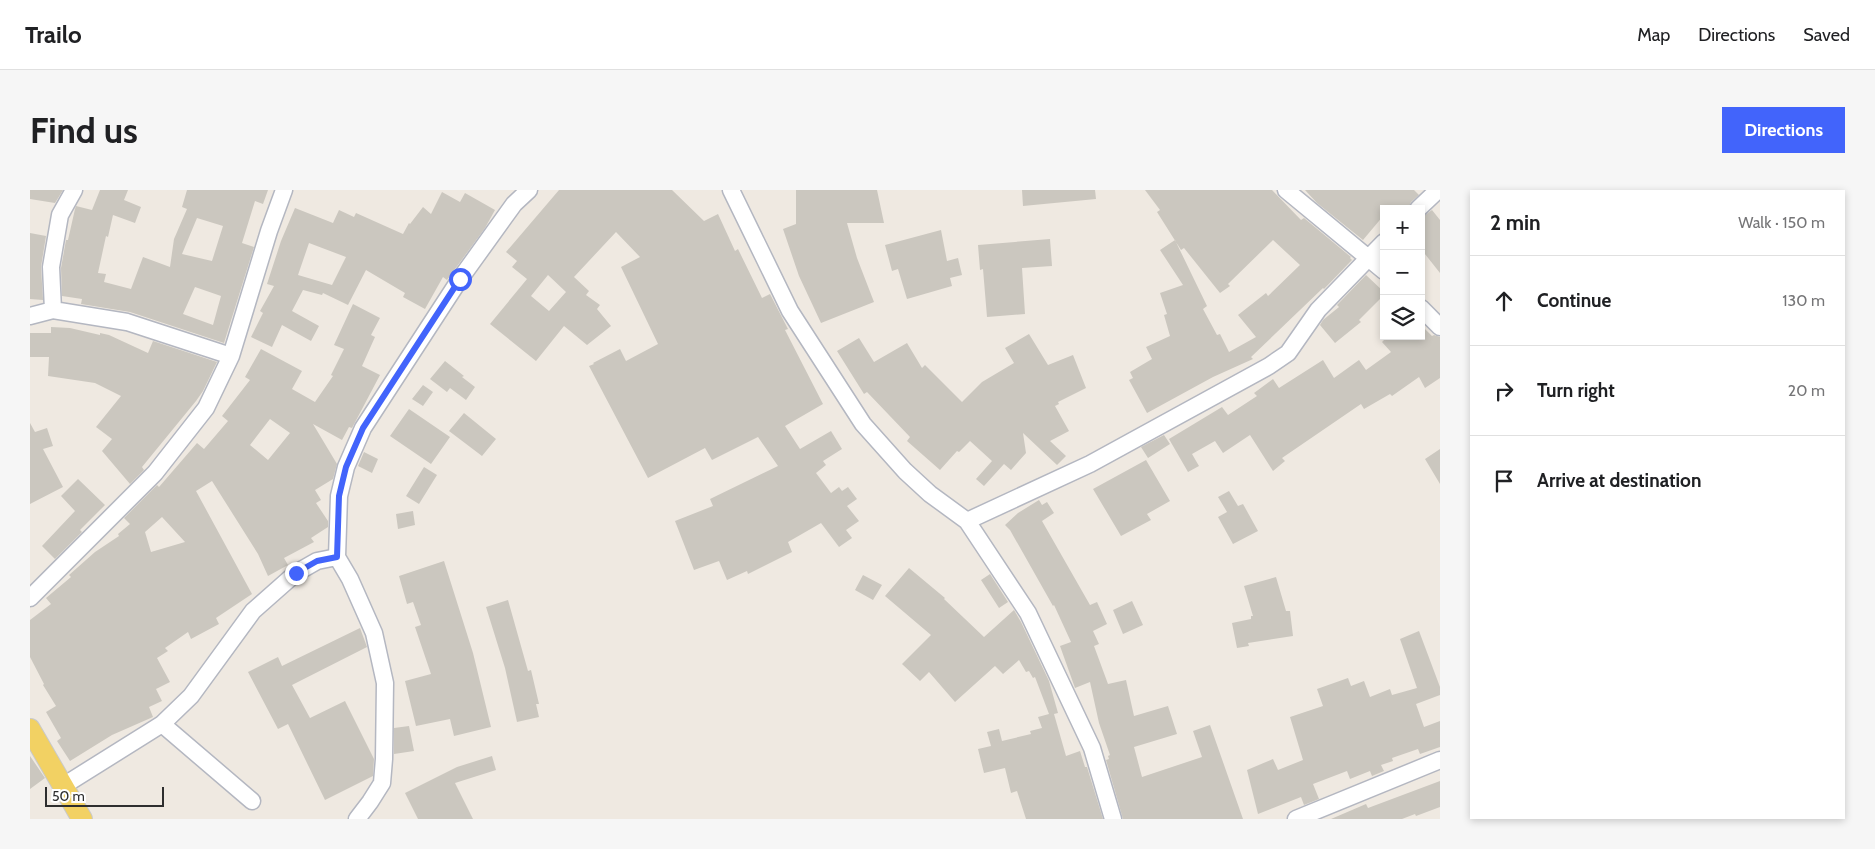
<!DOCTYPE html>
<html lang="en">
<head>
<meta charset="utf-8">
<style>
	:root { --surface:#fff; --page:#f6f6f6; --text:#202124; --muted:#757577; --line:#e0e0e0; --accent:#4264fb }
	body { margin:0; font-family:Cabin,sans-serif; background:var(--page); color:var(--text) }
	.controls { position:absolute; right:15px; top:15px; display:grid; overflow:hidden; border-radius:0px; box-shadow:0 2px 8px #0003 }
	.controls button { width:45px; height:45px; display:grid; place-items:center; padding:0; border:0; border-bottom:1px solid var(--line); background:var(--surface); color:var(--text); font:25px sans-serif }
	.scale { position:absolute; left:15px; bottom:12px; width:119px; box-sizing:border-box; padding-left:5px; border:2px solid #2e2e2e; border-top:0; font-size:14px; line-height:18px; white-space:nowrap; color:#2e2e2e; -webkit-text-stroke:4px #fff; paint-order:stroke }
	.stop { position:absolute; width:15px; height:15px; margin:-11px; border:4px solid #4264fb; border-radius:50%; background:#fff }
	.stop.end { background:#4264fb; border-color:#fff; box-shadow:0 1px 5px #0008 }
	.list { margin:0; padding:0; list-style:none }
	h2 { display:flex; justify-content:space-between; align-items:center; height:65px; margin:0; padding:0 20px; font-size:21px }
	h2 small { font-size:16px; font-weight:400; color:var(--muted) }
	.list li { display:grid; grid-template-columns:32px 1fr auto; gap:15px; align-items:center; box-sizing:border-box; height:90px; padding:0 20px; border-top:1px solid var(--line) }
	.list b { display:block; font-size:19px; white-space:nowrap }
	.list em { font-size:16px; font-style:normal; color:var(--muted) }
	.icon { flex:none; width:28px; height:28px; fill:none; stroke:currentColor; stroke-width:2; stroke-linecap:round; stroke-linejoin:round }
	.map { position:relative; flex:none; width:1410px; height:629px; overflow:hidden; border-radius:0px }
	header { display:flex; align-items:center; gap:30px; box-sizing:border-box; height:70px; padding:0 25px; background:var(--surface); border-bottom:1px solid var(--line) }
	header strong { font-size:24px }
	nav { display:flex; gap:28px; margin-inline-start:auto; font-size:18px }
	.intro { display:flex; align-items:center; justify-content:space-between; box-sizing:border-box; height:120px; padding:0 30px }
	h1 { margin:0; font-size:35px }
	.button { padding:12px 22px; border-radius:0px; background:var(--accent); color:#fff; font-size:18px; font-weight:700 }
	main { display:flex; gap:30px; padding:0 30px }
	aside { flex:1; background:var(--surface); border-radius:0px; box-shadow:0 2px 8px #0003 }
	.map>svg:first-child { display:block }
	.building { fill:#cbc7bf; fill-rule:evenodd }
	.lines { fill:none; stroke-linecap:round; stroke-linejoin:round }
	.minor-casing { stroke:#b4b7c1; stroke-width:19 }
	.major-casing { stroke:#c9c9c9; stroke-width:22 }
	.minor { stroke:#fff; stroke-width:16 }
	.major { stroke:#f2d163; stroke-width:20 }
	.route { stroke:#4264fb; stroke-width:6 }
</style>
</head>
<body>
<header>
<strong>Trailo</strong>
<nav><a>Map</a><a>Directions</a><a>Saved</a></nav>
</header>
<div class="intro"><h1>Find us</h1><a class="button">Directions</a></div>
<main>
<div class="map">
<svg width="1410" height="629" viewBox="0 0 1410 629">
	<rect width="100%" height="100%" fill="#efe9e1"/>
	<path class="building" d="M 0,0 L 33,0 L 25,13 L 0,9 Z
		M 70,0 L 98,0 L 94,10 L 111,17 L 105,33 L 83,25 L 78,47 L 76,46 L 68,83 L 76,84 L 74,92 L 101,99 L 113,67 L 140,77 L 144,49 L 157,19 L 152,17 L 157,0 L 238,0 L 233,14 L 225,11 L 212,53 L 224,57 L 194,153 L 100,122 L 51,114 L 52,109 L 32,106 L 31,78 L 36,50 L 38,50 L 45,19 L 46,16 L 62,20 ZM 167,28 L 193,36 L 182,71 L 152,64 ZM 165,97 L 191,106 L 183,135 L 153,124 Z
		M 529,0 L 642,0 L 674,31 L 688,24 L 705,61 L 708,59 L 732,108 L 740,104 L 758,139 L 755,140 L 793,214 L 755,236 L 770,259 L 801,241 L 812,259 L 793,271 L 796,275 L 786,283 L 801,303 L 809,297 L 812,301 L 818,297 L 827,309 L 817,316 L 829,331 L 816,340 L 822,348 L 809,357 L 791,333 L 758,352 L 762,362 L 718,384 L 717,381 L 697,390 L 689,371 L 664,380 L 645,331 L 683,316 L 680,309 L 748,276 L 728,247 L 682,270 L 675,258 L 618,288 L 559,176 L 564,174 L 563,173 L 590,159 L 596,171 L 628,154 L 591,77 L 610,67 L 586,42 L 544,87 L 559,101 L 556,105 L 570,115 L 567,119 L 581,136 L 557,155 L 534,136 L 506,171 L 460,134 L 497,89 L 482,77 L 487,71 L 476,62 ZM 518,85 L 536,102 L 519,121 L 501,106 Z
		M 766,0 L 847,0 L 854,33 L 817,33 L 827,68 L 844,112 L 791,133 L 769,86 L 753,39 L 766,34 Z
		M 992,0 L 1065,0 L 1066,9 L 993,16 Z
		M 1115,0 L 1242,0 L 1271,30 L 1274,28 L 1321,67 L 1320,68 L 1322,70 L 1294,99 L 1293,98 L 1221,167 L 1223,169 L 1183,187 L 1117,223 L 1099,190 L 1103,188 L 1100,182 L 1122,169 L 1116,157 L 1140,146 L 1134,125 L 1137,124 L 1130,103 L 1153,95 L 1130,60 L 1145,50 L 1177,116 L 1173,119 L 1187,145 L 1190,144 L 1199,162 L 1226,147 L 1208,125 L 1236,103 L 1238,106 L 1270,75 L 1243,50 L 1198,94 L 1200,96 L 1190,103 L 1154,58 L 1151,60 L 1127,22 L 1130,20 Z
		M 1275,0 L 1384,0 L 1389,5 L 1381,12 L 1378,19 L 1354,19 L 1354,25 L 1333,50 L 1287,13 Z
		M 412,2 L 430,12 L 435,3 L 465,20 L 455,38 L 417,90 L 413,87 L 395,119 L 373,107 L 375,103 L 336,80 L 318,115 L 293,103 L 292,105 L 273,100 L 262,121 L 289,136 L 281,151 L 252,135 L 242,157 L 221,147 L 233,123 L 230,121 L 244,96 L 237,94 L 251,51 L 265,18 L 303,33 L 309,20 L 324,27 L 326,23 L 373,44 L 379,33 L 380,34 L 393,17 L 401,24 ZM 279,53 L 316,67 L 302,95 L 268,85 Z
		M 1402,20 L 1410,30 L 1410,83 L 1391,59 L 1391,28 Z
		M 911,40 L 917,71 L 928,68 L 932,85 L 920,88 L 922,96 L 877,109 L 868,79 L 862,81 L 855,55 Z
		M 0,43 L 16,46 L 11,77 L 13,110 L 0,109 Z
		M 1020,49 L 1022,76 L 992,78 L 995,124 L 957,127 L 953,79 L 950,80 L 948,55 Z
		M 1336,85 L 1354,102 L 1354,105 L 1329,130 L 1331,132 L 1305,153 L 1290,135 L 1293,130 L 1309,117 L 1307,115 Z
		M 323,114 L 350,128 L 341,145 L 345,147 L 332,176 L 350,185 L 322,238 L 319,237 L 312,250 L 283,234 L 307,274 L 303,289 L 285,300 L 291,310 L 286,313 L 298,331 L 298,337 L 281,348 L 284,352 L 254,368 L 258,375 L 238,386 L 228,364 L 182,291 L 166,301 L 222,404 L 186,428 L 189,434 L 161,449 L 158,442 L 135,458 L 138,461 L 127,468 L 140,492 L 126,499 L 132,511 L 119,517 L 123,527 L 82,545 L 40,571 L 27,551 L 31,548 L 16,522 L 26,516 L 13,495 L 14,494 L 0,467 L 0,430 L 21,414 L 16,408 L 41,387 L 39,385 L 65,362 L 89,346 L 88,344 L 100,334 L 94,328 L 127,295 L 129,297 L 167,253 L 174,259 L 198,231 L 192,226 L 220,190 L 215,187 L 231,159 L 272,181 L 262,199 L 285,212 L 303,186 L 301,185 L 314,159 L 304,155 ZM 240,229 L 260,243 L 238,270 L 220,255 ZM 132,327 L 155,352 L 121,362 L 115,342 Z
		M 1391,135 L 1402,146 L 1404,145 L 1410,147 L 1410,188 L 1395,198 L 1389,187 L 1362,206 L 1360,204 L 1334,219 L 1331,214 L 1252,268 L 1255,271 L 1243,281 L 1220,245 L 1193,263 L 1185,251 L 1162,264 L 1169,276 L 1158,282 L 1139,249 L 1192,217 L 1198,225 L 1227,206 L 1224,203 L 1243,189 L 1249,198 L 1293,170 L 1304,188 L 1329,170 L 1336,180 L 1361,162 L 1352,152 L 1358,146 L 1391,146 Z
		M 21,137 L 40,138 L 70,145 L 70,143 L 79,145 L 118,163 L 123,151 L 187,172 L 173,201 L 166,211 L 112,277 L 114,280 L 100,294 L 72,261 L 82,249 L 66,237 L 91,206 L 65,193 L 18,186 L 19,167 L 0,167 L 0,143 L 21,143 Z
		M 999,144 L 1018,175 L 1043,165 L 1056,198 L 1028,212 L 1029,214 L 1025,216 L 1039,241 L 1020,251 L 1036,266 L 1027,275 L 993,243 L 996,263 L 981,280 L 974,274 L 954,296 L 946,289 L 962,271 L 940,251 L 929,262 L 927,261 L 910,280 L 877,251 L 880,247 L 837,202 L 834,204 L 807,161 L 829,148 L 844,172 L 877,153 L 892,178 L 895,175 L 932,212 L 952,192 L 984,173 L 975,158 Z
		M 415,171 L 434,186 L 432,187 L 445,197 L 436,210 L 420,198 L 417,202 L 400,189 Z
		M 393,195 L 403,202 L 393,216 L 382,209 Z
		M 379,219 L 420,247 L 401,274 L 360,246 Z
		M 434,223 L 466,249 L 452,266 L 419,241 Z
		M 0,233 L 5,242 L 17,238 L 23,256 L 13,259 L 33,297 L 0,314 Z
		M 1134,245 L 1140,254 L 1118,268 L 1111,257 Z
		M 1410,259 L 1410,294 L 1395,269 Z
		M 334,262 L 348,269 L 342,283 L 328,276 Z
		M 1116,270 L 1140,311 L 1117,324 L 1121,330 L 1091,346 L 1063,299 Z
		M 394,277 L 407,285 L 389,314 L 376,306 Z
		M 48,289 L 75,315 L 50,340 L 52,342 L 25,369 L 12,356 L 45,321 L 31,306 Z
		M 1199,301 L 1208,316 L 1213,314 L 1228,341 L 1203,354 L 1188,327 L 1197,322 L 1188,307 Z
		M 1009,310 L 1012,315 L 1017,312 L 1024,323 L 1012,331 L 1060,415 L 1067,412 L 1077,434 L 1063,441 L 1069,454 L 1064,456 L 1078,494 L 1096,490 L 1104,526 L 1138,516 L 1147,544 L 1104,557 L 1112,587 L 1172,567 L 1163,541 L 1180,535 L 1213,629 L 1093,629 L 1076,570 L 1079,569 L 1078,566 L 1080,565 L 1069,533 L 1060,492 L 1045,498 L 1030,456 L 1041,452 L 1024,415 L 1023,416 L 980,340 L 975,335 L 988,323 Z
		M 383,321 L 385,335 L 368,339 L 366,324 Z
		M 414,371 L 443,463 L 461,537 L 424,546 L 420,529 L 386,536 L 375,491 L 401,484 L 385,437 L 391,435 L 383,412 L 377,414 L 369,386 Z
		M 879,378 L 915,408 L 914,409 L 954,447 L 984,420 L 991,432 L 1019,491 L 1028,523 L 1024,524 L 1036,566 L 1050,561 L 1055,577 L 1057,577 L 1073,629 L 996,629 L 987,601 L 981,603 L 975,578 L 954,583 L 948,559 L 961,556 L 957,542 L 969,539 L 972,551 L 1001,544 L 1000,541 L 1012,538 L 1008,527 L 1019,524 L 1005,487 L 1003,488 L 999,481 L 996,482 L 989,470 L 973,484 L 965,476 L 925,512 L 899,482 L 890,491 L 872,474 L 901,445 L 855,406 Z
		M 960,384 L 978,412 L 969,418 L 951,390 Z
		M 833,385 L 852,395 L 843,410 L 825,400 Z
		M 1246,387 L 1256,421 L 1260,421 L 1263,446 L 1218,453 L 1219,456 L 1207,458 L 1202,433 L 1221,429 L 1221,426 L 1223,426 L 1214,396 Z
		M 478,410 L 498,481 L 501,480 L 509,514 L 506,514 L 509,527 L 487,532 L 475,478 L 456,417 Z
		M 1102,411 L 1113,435 L 1093,444 L 1083,420 Z
		M 330,438 L 337,457 L 262,495 L 280,528 L 315,511 L 344,569 L 343,586 L 295,610 L 258,534 L 248,539 L 218,482 L 248,467 L 252,476 Z
		M 1389,441 L 1410,497 L 1410,505 L 1386,514 L 1394,537 L 1410,531 L 1410,557 L 1390,564 L 1388,559 L 1362,568 L 1363,571 L 1351,575 L 1354,581 L 1342,586 L 1340,581 L 1320,589 L 1317,581 L 1283,594 L 1289,609 L 1274,615 L 1271,607 L 1228,624 L 1217,580 L 1243,569 L 1248,580 L 1273,570 L 1260,527 L 1293,516 L 1287,499 L 1318,488 L 1321,496 L 1334,491 L 1340,507 L 1360,499 L 1362,505 L 1387,498 L 1370,449 Z
		M 379,536 L 384,561 L 364,564 L 364,538 Z
		M 0,566 L 15,588 L 0,599 Z
		M 462,566 L 466,580 L 425,593 L 443,629 L 388,629 L 375,603 L 427,577 Z
		M 1410,591 L 1410,617 L 1386,626 L 1385,624 L 1372,629 L 1301,629 L 1336,614 L 1338,618 Z"/>
	<g class="lines">
		<defs>
			<path id="minor" d="M 701,0 L 760,121 L 833,234 L 875,281 L 900,304 L 937,331 L 998,423 L 1062,558 L 1083,629
				M 1256,0 L 1354,81
				M 1388,19 L 1408,0
				M 1391,118 L 1410,137
				M 23,120 L 21,77 L 30,25 L 44,0
				M 0,126 L 23,120 L 97,132 L 201,166
				M 937,331 L 1060,274 L 1239,176 L 1258,163 L 1288,120 L 1354,52
				M 0,408 L 125,283 L 176,218 L 201,166 L 239,41 L 254,0
				M 132,534 L 222,611
				M 33,596 L 132,534 L 161,506 L 223,421 L 266,383 L 287,371 L 307,367
				M 327,629 L 340,612 L 352,593 L 354,569 L 355,493 L 344,443 L 320,389 L 307,367 L 309,306 L 316,277 L 333,238 L 430,89 L 484,14 L 499,0
				M 1266,629 L 1410,570"/>
			<path id="major" d="M 0,539 L 52,629"/>
		</defs>
		<use href="#minor" class="minor-casing"/>
		<use href="#major" class="major-casing"/>
		<use href="#minor" class="minor"/>
		<use href="#major" class="major"/>
	</g>
	<g class="lines">
		<path class="route" d="M 266,383 L 287,371 L 307,367 L 309,306 L 316,277 L 333,238 L 430,89"/>
	</g>
</svg>
<div class="controls">
<button>+</button>
<button>−</button>
<button><svg class="icon" aria-label="layers" viewBox="0 0 24 24"><path d="M12 4l9 5-9 5-9-5zM3 14l9 5 9-5"/></svg></button>
</div>
<div class="scale">50 m</div>
<div class="stop" style="left:430px;top:89px"></div>
<div class="stop end" style="left:266px;top:383px"></div>
</div>
<aside>
<h2>2 min<small>Walk · 150 m</small></h2>
<ul class="list">
<li><svg class="icon" aria-label="ahead" viewBox="0 0 24 24"><path d="M12 20V5M6 11l6-6 6 6"/></svg><div><b>Continue</b></div><em>130 m</em></li>
<li><svg class="icon" aria-label="right" viewBox="0 0 24 24"><path d="M7 20v-9h11M14 6l5 5-5 5"/></svg><div><b>Turn right</b></div><em>20 m</em></li>
<li><svg class="icon" aria-label="arrive" viewBox="0 0 24 24"><path d="M6 21V4h12l-3 4 3 4H6"/></svg><div><b>Arrive at destination</b></div></li>
</ul>
</aside>
</main>
</body>
</html>
